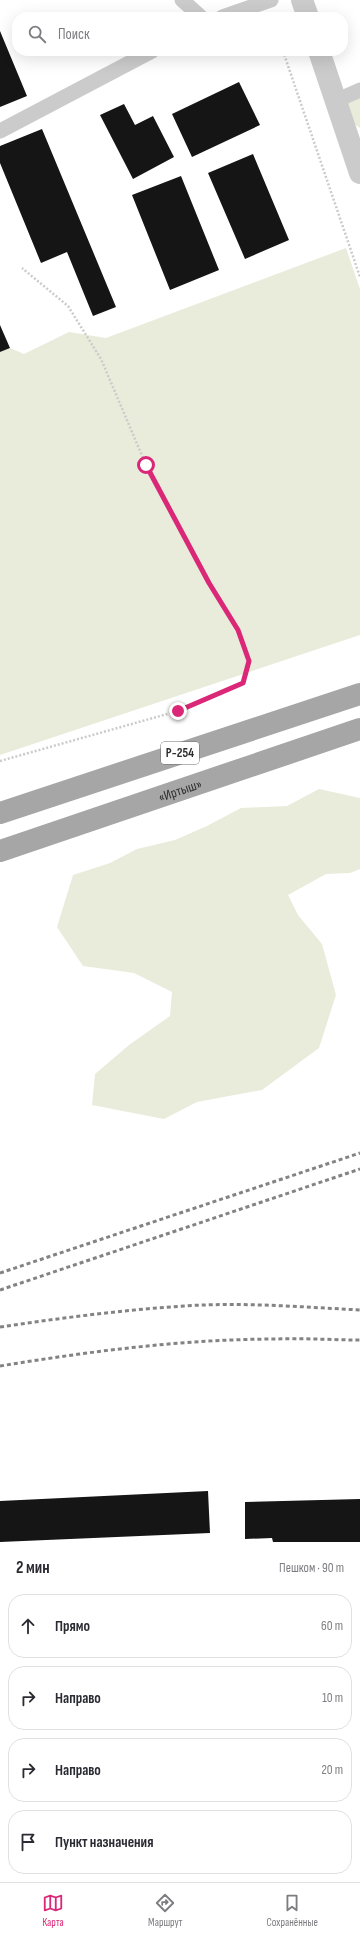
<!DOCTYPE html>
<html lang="ru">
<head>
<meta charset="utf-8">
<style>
	:root { --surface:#fff; --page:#f2f2f3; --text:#2b2b33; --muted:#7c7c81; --line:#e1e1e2; --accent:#db2777 }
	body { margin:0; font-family:"Sofia Sans Condensed",sans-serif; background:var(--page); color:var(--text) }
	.stop { position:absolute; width:12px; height:12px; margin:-9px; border:3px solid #db2777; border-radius:50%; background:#fff }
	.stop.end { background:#db2777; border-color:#fff; box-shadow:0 1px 4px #0008 }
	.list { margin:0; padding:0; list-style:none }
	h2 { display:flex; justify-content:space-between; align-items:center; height:52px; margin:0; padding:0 16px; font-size:17px }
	h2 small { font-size:13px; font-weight:400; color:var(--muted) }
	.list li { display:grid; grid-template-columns:26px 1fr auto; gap:12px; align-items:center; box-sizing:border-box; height:64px; margin:0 8px 8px; padding:0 8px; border:1px solid var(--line); border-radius:16px }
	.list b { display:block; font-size:15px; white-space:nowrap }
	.list em { font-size:13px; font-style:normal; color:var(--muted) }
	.icon { flex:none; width:22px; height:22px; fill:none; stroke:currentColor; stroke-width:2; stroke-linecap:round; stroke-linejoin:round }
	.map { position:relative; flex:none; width:360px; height:1542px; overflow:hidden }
	.search { position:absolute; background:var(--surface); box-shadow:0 4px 16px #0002; left:12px; right:12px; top:12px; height:44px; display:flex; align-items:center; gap:10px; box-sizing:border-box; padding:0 14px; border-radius:16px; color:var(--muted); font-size:15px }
	.sheet { height:340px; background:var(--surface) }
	nav { display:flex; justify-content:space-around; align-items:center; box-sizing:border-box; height:56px; border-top:1px solid var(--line); background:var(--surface); font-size:11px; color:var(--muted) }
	nav a { display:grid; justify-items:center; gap:2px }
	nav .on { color:var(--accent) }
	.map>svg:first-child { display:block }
	.green { fill:#e9ecdb }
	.building { fill:#151515 }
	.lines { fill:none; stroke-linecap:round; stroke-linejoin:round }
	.path { stroke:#cbcbcb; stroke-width:2.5; stroke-dasharray:2 2; stroke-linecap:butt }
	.service { stroke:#cbcbcb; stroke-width:15 }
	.tertiary { stroke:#cbcbcb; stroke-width:22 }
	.primary { stroke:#a6a6a6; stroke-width:22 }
	.rail { stroke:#838383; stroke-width:3; stroke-dasharray:4 3; stroke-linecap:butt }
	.route { stroke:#db2777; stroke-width:5 }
	.labels { text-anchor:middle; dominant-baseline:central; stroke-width:4; stroke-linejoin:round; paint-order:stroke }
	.shield { fill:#fff; stroke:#6d6d6d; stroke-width:1 }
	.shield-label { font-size:13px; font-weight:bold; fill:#2e2e2e }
	.street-label { font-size:14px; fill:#2e2e2e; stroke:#fff }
</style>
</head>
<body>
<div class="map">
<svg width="360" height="1542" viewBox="0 0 360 1542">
	<rect width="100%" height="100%" fill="#fff"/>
	<path class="green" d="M 360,94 L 360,128 L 350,121 L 346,99 Z
		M 346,248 L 360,289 L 360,635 L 0,755 L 0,352 L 10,348 L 24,354 L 69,332 L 106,338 Z
		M 319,789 L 360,798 L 360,869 L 350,873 L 326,874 L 288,895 L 298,915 L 322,944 L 336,995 L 319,1048 L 262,1090 L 197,1102 L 164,1119 L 92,1105 L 95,1074 L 129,1045 L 170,1016 L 172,992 L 134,973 L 83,966 L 57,927 L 73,875 L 110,863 L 137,849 L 175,840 L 207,826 L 241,808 L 287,806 Z"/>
	<path class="building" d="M 0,31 L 27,96 L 0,107 Z
		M 239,82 L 260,125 L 192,157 L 172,114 Z
		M 124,104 L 135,125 L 153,116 L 174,157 L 133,179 L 100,115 Z
		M 42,129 L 116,307 L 93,316 L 67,252 L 41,263 L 0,163 L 0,146 Z
		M 253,154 L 289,240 L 245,259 L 208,173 Z
		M 181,176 L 219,270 L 170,290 L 132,195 Z
		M 0,325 L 10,348 L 0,352 Z
		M 208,1491 L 210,1533 L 0,1542 L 0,1501 Z
		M 360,1499 L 360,1542 L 273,1542 L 272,1538 L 245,1539 L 245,1502 Z"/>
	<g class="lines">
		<path class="path" d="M 283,51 L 360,277
			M 0,761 L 178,711 L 243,683 L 249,661 L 238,630 L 209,583 L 146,465 L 101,359 L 68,306 L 22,268"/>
		<path class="service" d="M 182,0 L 201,17
			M 222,17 L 271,0
			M 335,101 L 360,90
			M 0,131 L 152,51"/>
		<path class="tertiary" d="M 302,0 L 308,17
			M 319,51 L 360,173"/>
		<g class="primary">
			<path d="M 0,813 L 360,694"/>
			<path id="s1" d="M 0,851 L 360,729"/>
		</g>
		<path class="rail" d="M 0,1273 L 360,1153
			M 0,1290 L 360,1169
			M 0,1327 C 61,1318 122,1310 184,1306 C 243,1302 302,1307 360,1310
			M 0,1366 C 92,1351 185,1339 278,1339 C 305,1338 333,1340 360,1340"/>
	</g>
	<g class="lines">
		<path class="route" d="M 146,465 L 209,583 L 238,630 L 249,661 L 243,683 L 178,711"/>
	</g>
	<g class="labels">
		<rect class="shield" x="161" y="742" width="38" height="22" rx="3"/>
		<g class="shield-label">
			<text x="180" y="753">Р-254</text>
		</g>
		<g class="street-label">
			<text stroke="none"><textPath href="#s1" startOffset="190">«Иртыш»</textPath></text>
		</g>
	</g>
</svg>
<div class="stop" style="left:146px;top:465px"></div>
<div class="stop end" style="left:178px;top:711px"></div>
<div class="search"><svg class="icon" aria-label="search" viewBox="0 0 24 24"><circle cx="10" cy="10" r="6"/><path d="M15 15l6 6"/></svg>Поиск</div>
</div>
<section class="sheet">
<h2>2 мин<small>Пешком · 90 m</small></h2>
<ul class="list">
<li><svg class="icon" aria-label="ahead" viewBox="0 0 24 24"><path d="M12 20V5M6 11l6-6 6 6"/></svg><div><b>Прямо</b></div><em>60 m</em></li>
<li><svg class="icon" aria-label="right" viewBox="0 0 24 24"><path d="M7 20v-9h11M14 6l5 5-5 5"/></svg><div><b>Направо</b></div><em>10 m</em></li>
<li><svg class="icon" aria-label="right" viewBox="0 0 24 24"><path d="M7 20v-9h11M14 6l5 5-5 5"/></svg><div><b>Направо</b></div><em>20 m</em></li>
<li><svg class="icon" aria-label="arrive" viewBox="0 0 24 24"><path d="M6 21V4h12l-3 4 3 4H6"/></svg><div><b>Пункт назначения</b></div></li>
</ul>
</section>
<nav>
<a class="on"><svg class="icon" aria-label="map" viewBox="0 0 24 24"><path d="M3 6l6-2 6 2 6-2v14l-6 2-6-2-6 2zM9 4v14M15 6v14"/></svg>Карта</a>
<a><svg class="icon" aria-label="directions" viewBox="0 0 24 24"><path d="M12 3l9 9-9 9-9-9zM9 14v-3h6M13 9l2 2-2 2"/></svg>Маршрут</a>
<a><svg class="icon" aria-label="saved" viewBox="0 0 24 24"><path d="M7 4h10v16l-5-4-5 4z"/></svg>Сохранённые</a>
</nav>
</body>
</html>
